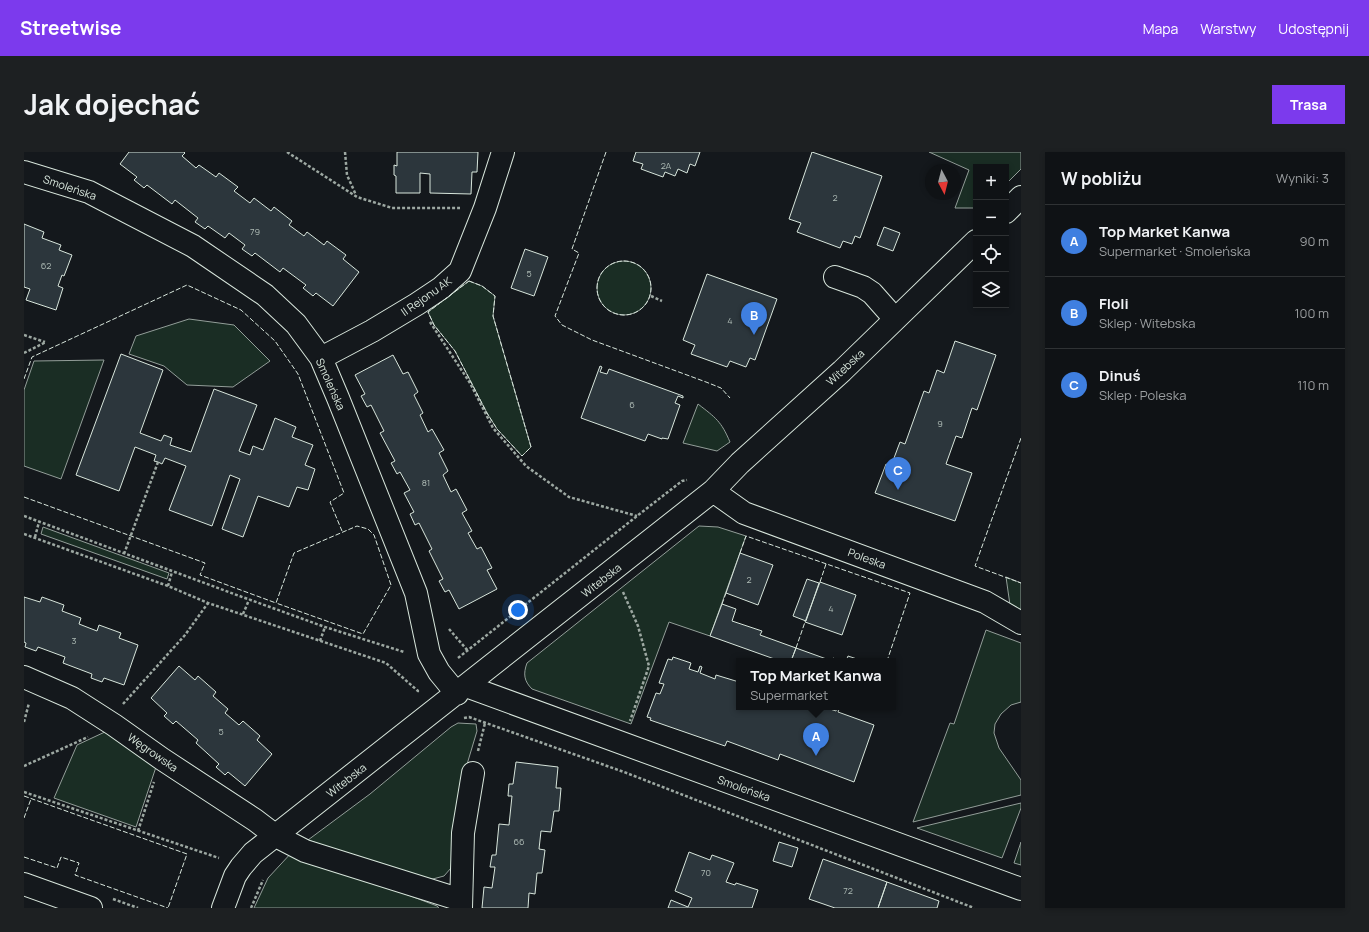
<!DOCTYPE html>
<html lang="pl">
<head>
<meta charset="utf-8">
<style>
	:root { --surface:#0f1215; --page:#1d2022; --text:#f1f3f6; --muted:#9b9ea0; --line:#2f3234; --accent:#7c3aed }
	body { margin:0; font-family:Manrope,sans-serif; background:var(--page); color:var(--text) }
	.controls { position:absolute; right:12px; top:12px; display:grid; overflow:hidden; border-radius:0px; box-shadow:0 2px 6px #0003 }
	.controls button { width:36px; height:36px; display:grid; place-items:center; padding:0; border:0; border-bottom:1px solid var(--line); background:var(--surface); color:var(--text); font:20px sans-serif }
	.compass { position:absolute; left:901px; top:12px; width:36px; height:36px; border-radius:50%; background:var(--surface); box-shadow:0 2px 6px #0003; rotate:173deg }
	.you { position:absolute; left:494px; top:458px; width:14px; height:14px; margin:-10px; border:3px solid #fff; border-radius:50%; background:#1a73e8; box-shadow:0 0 0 6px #1a73e833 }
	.badge { display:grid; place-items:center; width:26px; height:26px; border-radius:50%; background:var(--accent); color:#fff; font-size:13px; font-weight:700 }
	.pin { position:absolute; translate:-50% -33px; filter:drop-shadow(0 1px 2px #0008) }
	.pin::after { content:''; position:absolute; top:21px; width:14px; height:12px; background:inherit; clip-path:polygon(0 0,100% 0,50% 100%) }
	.popup { position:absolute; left:712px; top:506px; width:160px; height:52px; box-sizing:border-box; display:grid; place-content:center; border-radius:0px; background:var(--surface); filter:drop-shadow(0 1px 3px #0005); font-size:13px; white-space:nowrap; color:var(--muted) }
	.popup b { font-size:15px; color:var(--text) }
	.popup::after { content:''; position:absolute; left:50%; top:100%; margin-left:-8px; border:8px solid transparent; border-top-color:var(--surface) }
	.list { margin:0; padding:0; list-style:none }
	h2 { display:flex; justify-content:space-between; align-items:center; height:52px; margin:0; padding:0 16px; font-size:17px }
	h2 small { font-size:13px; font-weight:400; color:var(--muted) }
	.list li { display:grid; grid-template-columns:26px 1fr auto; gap:12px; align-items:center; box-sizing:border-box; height:72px; padding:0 16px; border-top:1px solid var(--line) }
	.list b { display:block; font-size:15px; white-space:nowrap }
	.list p { margin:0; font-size:13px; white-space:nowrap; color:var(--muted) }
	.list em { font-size:13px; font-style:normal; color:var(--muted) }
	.icon { flex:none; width:22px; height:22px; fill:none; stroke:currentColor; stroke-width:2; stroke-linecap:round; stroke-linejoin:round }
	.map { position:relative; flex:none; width:997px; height:756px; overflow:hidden; border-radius:0px }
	header { display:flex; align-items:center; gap:24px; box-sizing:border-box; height:56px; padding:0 20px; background:var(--accent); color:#fff }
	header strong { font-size:19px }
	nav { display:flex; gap:22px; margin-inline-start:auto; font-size:14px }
	.intro { display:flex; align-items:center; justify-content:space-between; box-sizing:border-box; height:96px; padding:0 24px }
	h1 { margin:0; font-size:28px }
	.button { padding:10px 18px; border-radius:0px; background:var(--accent); color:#fff; font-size:14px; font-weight:700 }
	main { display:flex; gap:24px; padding:0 24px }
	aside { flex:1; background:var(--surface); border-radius:0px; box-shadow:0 2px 6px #0003 }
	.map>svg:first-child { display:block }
	.green { fill:#1a2d24; stroke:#939e99 }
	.building { fill:#2c363c; stroke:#d8e6dc }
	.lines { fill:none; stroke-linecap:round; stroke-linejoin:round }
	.minor-casing { stroke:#d8e6dc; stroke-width:24 }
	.path { stroke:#9da8a2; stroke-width:2.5; stroke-dasharray:3 2; stroke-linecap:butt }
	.minor { stroke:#14181c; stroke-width:22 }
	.fence { stroke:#d8e6dc; stroke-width:1; stroke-dasharray:5 2; stroke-linecap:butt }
	.labels { text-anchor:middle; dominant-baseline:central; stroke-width:3; stroke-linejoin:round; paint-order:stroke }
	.number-label { font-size:9px; fill:#adbab4 }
	.street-label { font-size:11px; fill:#d8e6dc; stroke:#14181c }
</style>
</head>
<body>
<header>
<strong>Streetwise</strong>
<nav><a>Mapa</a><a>Warstwy</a><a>Udostępnij</a></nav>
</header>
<div class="intro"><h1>Jak dojechać</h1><a class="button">Trasa</a></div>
<main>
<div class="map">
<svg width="997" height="756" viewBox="0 0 997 756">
	<rect width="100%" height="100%" fill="#14181c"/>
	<path class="green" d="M 905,0 L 997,0 L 997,17 L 982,32 L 982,15 L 952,15 L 952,56 L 931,56 L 945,18 Z
		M573 136a27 27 0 1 1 54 0a27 27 0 1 1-54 0Z
		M 445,129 L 458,134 L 471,144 L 469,164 L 507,295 L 498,304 L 473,277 L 463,261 L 431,199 L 410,173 L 404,160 Z
		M 165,167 L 210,173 L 246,209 L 209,235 L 163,233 L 140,214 L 105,202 L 112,184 Z
		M 80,208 L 37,327 L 0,314 L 0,238 L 10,209 Z
		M 674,252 C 692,266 697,269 706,290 L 693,299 L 659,291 Z
		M 675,374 L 694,375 L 722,384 L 686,484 L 645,470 L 607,572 L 508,537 C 500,529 499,522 503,511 Z
		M 19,375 L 145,421 L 143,427 L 17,382 Z
		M 982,425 L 997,431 L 997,463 L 986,453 Z
		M 962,478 L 997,491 L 997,550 L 987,553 L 977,562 L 971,572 L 970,581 L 975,596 L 997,628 L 997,643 L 889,670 L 926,571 L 930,572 Z
		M 434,571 L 452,572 L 453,579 L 438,629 L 427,716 L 420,724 L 405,728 L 382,723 L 284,688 L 346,642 L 427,575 Z
		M 83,579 L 133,612 L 112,675 L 30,646 L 53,593 Z
		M 997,651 L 997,656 L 978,706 L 893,676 Z
		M 997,690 L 997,713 L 990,711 Z
		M 269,699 L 413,754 L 415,756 L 230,756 L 244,726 Z"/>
	<path class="building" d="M 105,0 L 160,0 L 161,1 L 158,4 L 172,16 L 175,13 L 192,25 L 195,21 L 214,35 L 210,39 L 226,51 L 230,46 L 247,59 L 250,55 L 268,69 L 265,73 L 280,84 L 283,80 L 300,93 L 303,89 L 322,103 L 319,107 L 335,120 L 309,154 L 292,141 L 289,144 L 279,136 L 282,133 L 259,116 L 256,120 L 231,101 L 228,104 L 218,97 L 221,93 L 205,81 L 201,86 L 184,74 L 181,77 L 171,70 L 174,66 L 151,48 L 148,52 L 123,33 L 120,36 L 110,28 L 113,25 L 96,12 Z
		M 373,0 L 454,0 L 453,20 L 448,20 L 447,42 L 406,41 L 406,22 L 396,21 L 396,41 L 372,41 L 372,24 L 370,23 L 370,13 L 373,14 Z
		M 612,0 L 676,0 L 671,14 L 666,12 L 663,21 L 654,17 L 651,24 L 641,20 L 639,25 L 617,17 L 619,12 L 609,9 Z
		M 788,0 L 858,24 L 836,86 L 831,84 L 828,92 L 819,89 L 816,96 L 773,80 L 777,71 L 765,67 Z
		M 0,72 L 20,80 L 18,86 L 37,93 L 35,98 L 48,103 L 40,124 L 38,123 L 34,134 L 39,136 L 32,158 L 2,148 L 6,137 L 0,135 Z
		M 860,75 L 876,81 L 869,99 L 853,93 Z
		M 501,97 L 524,105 L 510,144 L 487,136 Z
		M 683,122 L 753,147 L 731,208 L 726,206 L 722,215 L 706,209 L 703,215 L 667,202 L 671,193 L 659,188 Z
		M 931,189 L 972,203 L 953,258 L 948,256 L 938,286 L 932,284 L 922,312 L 948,321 L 931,369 L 851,341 L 862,312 L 867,314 L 876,290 L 881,292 L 900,239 L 905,241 L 913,218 L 920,221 Z
		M 97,202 L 139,218 L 116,281 L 137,289 L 140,283 L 148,286 L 146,293 L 167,300 L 190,237 L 233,253 L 215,299 L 226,303 L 229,294 L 239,298 L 251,266 L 272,275 L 268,285 L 289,293 L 281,313 L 291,317 L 284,338 L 273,335 L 265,355 L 234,344 L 219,385 L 198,377 L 216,327 L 206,323 L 188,374 L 145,358 L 162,314 L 141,306 L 138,312 L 134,310 L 130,309 L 132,303 L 111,295 L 95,339 L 52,323 Z
		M 369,203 L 379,222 L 384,220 L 394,240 L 390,243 L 399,261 L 396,263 L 404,280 L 408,277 L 420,298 L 415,301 L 424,319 L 419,323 L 427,340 L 432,337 L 443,358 L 438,361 L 448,379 L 444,381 L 453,397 L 457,395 L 468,416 L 463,418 L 473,437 L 435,457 L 425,438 L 421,440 L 415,429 L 419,427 L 405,399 L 408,397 L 395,371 L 391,373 L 386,362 L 390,360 L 380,341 L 386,338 L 376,320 L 373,322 L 367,311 L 371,309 L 356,281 L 360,279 L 347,253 L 343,255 L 337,244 L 341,242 L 331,223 Z
		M 576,214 L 578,215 L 576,220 L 583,222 L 585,217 L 659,244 L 659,246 L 654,244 L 651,251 L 656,253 L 644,287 L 638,286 L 638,287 L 624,282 L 621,289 L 557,266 Z
		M 716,401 L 749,413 L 734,453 L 702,441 Z
		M 783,427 L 795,431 L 782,469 L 769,464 Z
		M 796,430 L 832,443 L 818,483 L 781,470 Z
		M 0,445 L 16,450 L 18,445 L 40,453 L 38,459 L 57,466 L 55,472 L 73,479 L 75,473 L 97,481 L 95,486 L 114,493 L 100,533 L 80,526 L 78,530 L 67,526 L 68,522 L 39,511 L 41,505 L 14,495 L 12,499 L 1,495 L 2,491 L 0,490 Z
		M 698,452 L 712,457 L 708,469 L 738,479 L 736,483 L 772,496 L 767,509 L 756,509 L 686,484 Z
		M 772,496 L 808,509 L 809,506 L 817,509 L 767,509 Z
		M 824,504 L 839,509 L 822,509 Z
		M 649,505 L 667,511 L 665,517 L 674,520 L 676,514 L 678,515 L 676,521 L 691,527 L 692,523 L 715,530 L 715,555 L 800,555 L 812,559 L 813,555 L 816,555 L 814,560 L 850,573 L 830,630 L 756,602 L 754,608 L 703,589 L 701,594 L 626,568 L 627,566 L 623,565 L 632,541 L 636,542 L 640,532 L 635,531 L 644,507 L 648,508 Z
		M 155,514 L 171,528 L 174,524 L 192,540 L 189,544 L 204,557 L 201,561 L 215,573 L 219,569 L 236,584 L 233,588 L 248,602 L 221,634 L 204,620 L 201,623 L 192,615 L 195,612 L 172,591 L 174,588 L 152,569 L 149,572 L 140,564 L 143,561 L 127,546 Z
		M 492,610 L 534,615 L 532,636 L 537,636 L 535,659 L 530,659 L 527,680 L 517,679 L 515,697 L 521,698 L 518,721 L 513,721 L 511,742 L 505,741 L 504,756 L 458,756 L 460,735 L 468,736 L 471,715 L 466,715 L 468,703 L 472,703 L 475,672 L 485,673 L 488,644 L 484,644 L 485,632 L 489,632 Z
		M 755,690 L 774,696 L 768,715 L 749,709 Z
		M 665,700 L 686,708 L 688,703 L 710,711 L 702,730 L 711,733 L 712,731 L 734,738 L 728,756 L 644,756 L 647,748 L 664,755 L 668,746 L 651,739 Z
		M 799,707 L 863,730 L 854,756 L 811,756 L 785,747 Z
		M 863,730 L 915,749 L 913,756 L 854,756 Z"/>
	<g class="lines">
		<defs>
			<path id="minor" d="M 0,20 L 65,40 L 169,94 L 241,143 L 272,172 L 297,206 L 314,246 L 392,441 L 405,502 L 415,520 L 433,542
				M 982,60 L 997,45
				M 811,125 L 839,135 L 848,141 L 871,167
				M 297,206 L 348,179 L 393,152 L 417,136 L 436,119 L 461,56 L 479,0
				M 689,339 L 720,361 L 961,450 L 997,471
				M 0,525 L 48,546 L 90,573 L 138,607 L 231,668 L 252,684 L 281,699 L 437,748
				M 442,534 L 997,737
				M 0,732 L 67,756
				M 199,756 L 211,724 L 217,715 L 229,701 L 689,339 L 716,311 L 818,219 L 952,89
				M 437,756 L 439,681 L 449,621"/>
		</defs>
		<use href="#minor" class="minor-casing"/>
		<path class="path" d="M 263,0 L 333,45 L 368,56 L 436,56
			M 321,0 L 323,23 L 332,43
			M 627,144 L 638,149
			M 406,170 L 446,231 L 469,276 L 502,314 L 545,345 L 613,364
			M 0,183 L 21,190
			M 0,201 L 22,190
			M 0,364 L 210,442 L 301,475 L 380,500
			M 0,382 L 144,434 L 184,451 L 362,511 L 394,539 L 397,539
			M 11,385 L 15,370
			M 100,402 L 134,310
			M 144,434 L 148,420
			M 599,440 L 614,474 L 625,514 L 606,569
			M 219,462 L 225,448
			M 425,477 L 444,499
			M 296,489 L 301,475
			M 434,506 L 613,364 L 658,329 L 663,328
			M 99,552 L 161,483 L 184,451
			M 440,566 L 445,565 L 600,620 L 950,756
			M 0,570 L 5,551
			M 454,599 L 461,571
			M 0,614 L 64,585
			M 0,640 L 195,706
			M 114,679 L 130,630
			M 89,747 L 114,756
			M 227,756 L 239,728"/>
		<use href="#minor" class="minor"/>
		<path class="fence" d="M 582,0 L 548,97 L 555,101 L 531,164 L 538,173 L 568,188 L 682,230 L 697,236 L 706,246
			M573 136a27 27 0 1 1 54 0a27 27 0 1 1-54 0Z
			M 445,129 L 458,134 L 471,144 L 469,164 L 507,295 L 498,304 L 473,277 L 463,261 L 431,199 L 410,173 L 404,160 Z
			M 0,227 L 8,205 L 163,133 L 217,158 L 251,189 L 274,222 L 320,341 L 306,350 L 318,379
			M 997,286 L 951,414 L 997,431
			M 0,345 L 181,411 L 176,423 L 252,451 L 270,401 L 333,374 L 344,377 L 350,383 L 367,433 L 339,482 L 252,451
			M 716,401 L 722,384 L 886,441 L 863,509
			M 796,430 L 802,412
			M 698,452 L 702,441
			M 772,496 L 781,470
			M 0,644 L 163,702 L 144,756
			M 0,666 L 7,647
			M 0,705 L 33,716 L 37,705 L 55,711 L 51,723 L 144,756"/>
	</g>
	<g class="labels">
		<g class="number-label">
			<text x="642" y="13">2A</text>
			<text x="811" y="45">2</text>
			<text x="231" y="79">79</text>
			<text x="22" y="113">62</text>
			<text x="505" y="121">5</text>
			<text x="706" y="168">4</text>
			<text x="608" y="252">6</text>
			<text x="916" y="271">9</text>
			<text x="402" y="330">81</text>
			<text x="725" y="427">2</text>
			<text x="807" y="456">4</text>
			<text x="50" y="488">3</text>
			<text x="197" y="579">5</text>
			<text x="495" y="689">66</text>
			<text x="682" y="720">70</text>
			<text x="824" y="738">72</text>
		</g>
		<g class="street-label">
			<text transform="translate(46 35) rotate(19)">Smoleńska</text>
			<text transform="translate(402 144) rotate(-35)">II Rejonu AK</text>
			<text transform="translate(821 215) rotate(-43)">Witebska</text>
			<text transform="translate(307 232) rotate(66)">Smoleńska</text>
			<text transform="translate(843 406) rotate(20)">Poleska</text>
			<text transform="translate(577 428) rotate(-38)">Witebska</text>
			<text transform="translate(129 600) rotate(35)">Węgrowska</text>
			<text transform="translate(322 628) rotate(-38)">Witebska</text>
			<text transform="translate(720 636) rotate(20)">Smoleńska</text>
		</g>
	</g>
</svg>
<div class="controls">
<button>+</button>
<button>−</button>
<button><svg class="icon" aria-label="locate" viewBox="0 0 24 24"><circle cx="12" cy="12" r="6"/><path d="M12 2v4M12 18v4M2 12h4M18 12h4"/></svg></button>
<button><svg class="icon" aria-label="layers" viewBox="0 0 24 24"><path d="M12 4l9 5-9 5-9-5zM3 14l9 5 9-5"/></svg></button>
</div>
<svg class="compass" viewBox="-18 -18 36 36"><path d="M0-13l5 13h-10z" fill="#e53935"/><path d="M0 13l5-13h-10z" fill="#9b9ea0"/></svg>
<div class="you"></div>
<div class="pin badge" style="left:792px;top:604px;background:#3f7fe0">A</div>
<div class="popup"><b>Top Market Kanwa</b>Supermarket</div>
<div class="pin badge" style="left:730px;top:183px;background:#3f7fe0">B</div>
<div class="pin badge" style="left:874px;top:338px;background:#3f7fe0">C</div>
</div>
<aside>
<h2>W pobliżu<small>Wyniki: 3</small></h2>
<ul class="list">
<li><span class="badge" style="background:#3f7fe0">A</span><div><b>Top Market Kanwa</b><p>Supermarket · Smoleńska</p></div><em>90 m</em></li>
<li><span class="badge" style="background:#3f7fe0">B</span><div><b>Floli</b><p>Sklep · Witebska</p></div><em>100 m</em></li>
<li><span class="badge" style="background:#3f7fe0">C</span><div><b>Dinuś</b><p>Sklep · Poleska</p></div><em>110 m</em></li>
</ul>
</aside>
</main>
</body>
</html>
